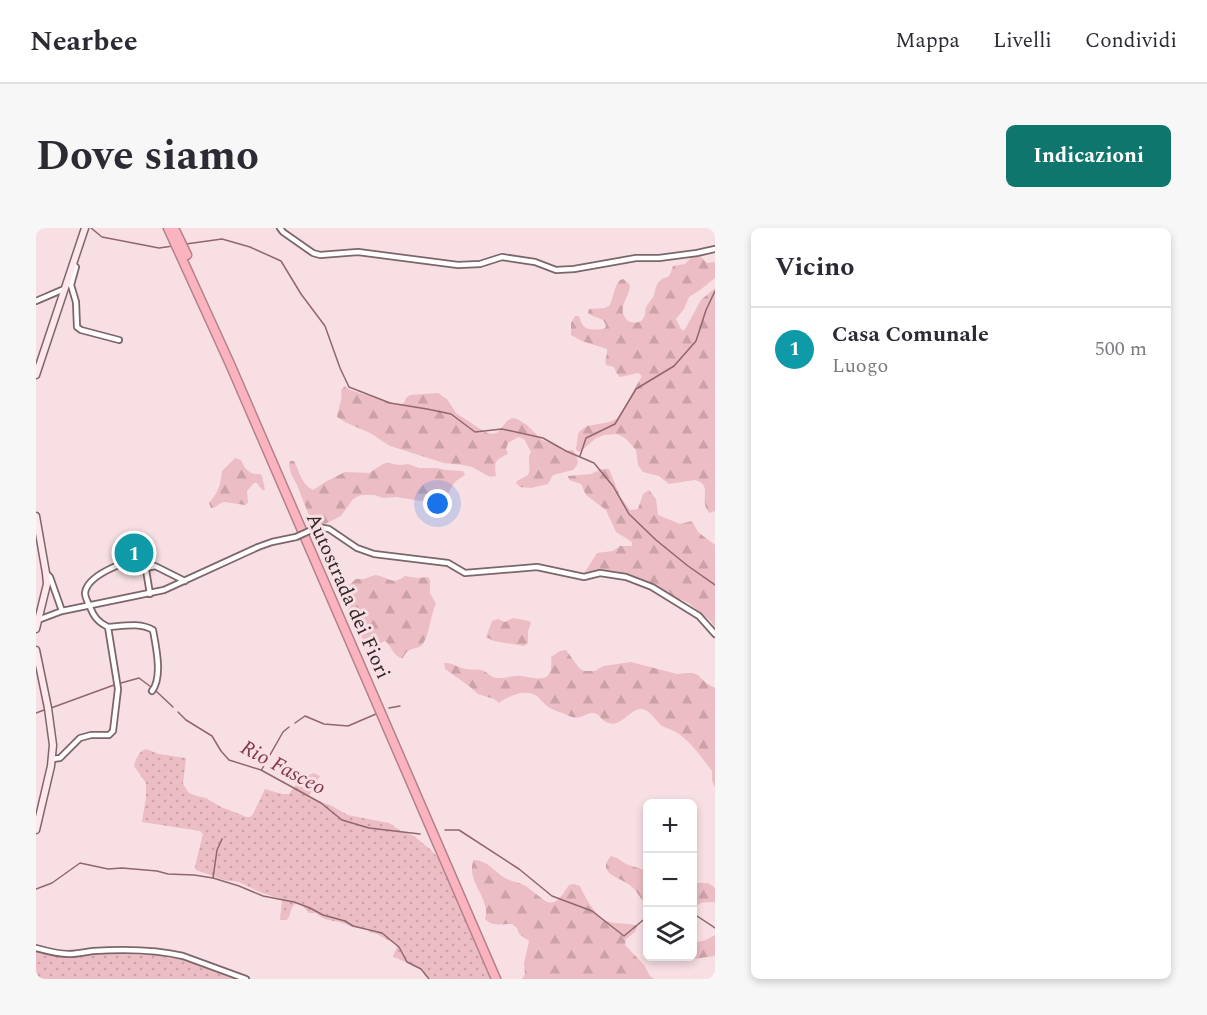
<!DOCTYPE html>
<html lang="it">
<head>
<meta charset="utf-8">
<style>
	:root { --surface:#fff; --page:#f7f7f7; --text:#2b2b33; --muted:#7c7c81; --line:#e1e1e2; --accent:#0f766e }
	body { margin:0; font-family:Spectral,serif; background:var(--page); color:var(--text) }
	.controls { position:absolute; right:18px; bottom:18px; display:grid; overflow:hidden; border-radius:9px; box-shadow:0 3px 9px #0003 }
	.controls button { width:54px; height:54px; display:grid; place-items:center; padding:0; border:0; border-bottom:2px solid var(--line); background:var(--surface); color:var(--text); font:30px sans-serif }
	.you { position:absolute; left:402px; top:276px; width:21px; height:21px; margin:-15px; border:4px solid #fff; border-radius:50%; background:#1a73e8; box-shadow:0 0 0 9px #1a73e833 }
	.badge { display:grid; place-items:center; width:39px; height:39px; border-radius:50%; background:var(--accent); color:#fff; font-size:20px; font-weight:700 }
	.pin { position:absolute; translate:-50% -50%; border:3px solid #fff; box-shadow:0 2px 6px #0006 }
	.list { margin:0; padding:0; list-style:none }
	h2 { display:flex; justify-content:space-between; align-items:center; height:78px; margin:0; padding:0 24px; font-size:26px }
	h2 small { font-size:20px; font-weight:400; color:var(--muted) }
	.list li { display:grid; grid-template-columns:39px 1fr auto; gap:18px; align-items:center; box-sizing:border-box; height:84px; padding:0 24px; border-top:2px solid var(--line) }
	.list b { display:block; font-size:22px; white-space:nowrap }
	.list p { margin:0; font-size:20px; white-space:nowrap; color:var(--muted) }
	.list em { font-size:20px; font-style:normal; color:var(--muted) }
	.icon { flex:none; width:33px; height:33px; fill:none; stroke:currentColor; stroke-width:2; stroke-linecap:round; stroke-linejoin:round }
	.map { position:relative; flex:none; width:679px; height:751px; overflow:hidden; border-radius:9px }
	header { display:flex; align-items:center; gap:36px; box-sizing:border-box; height:84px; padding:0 30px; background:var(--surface); border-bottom:2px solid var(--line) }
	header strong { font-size:28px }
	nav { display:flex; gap:33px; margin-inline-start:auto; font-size:21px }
	.intro { display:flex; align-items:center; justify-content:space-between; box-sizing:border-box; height:144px; padding:0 36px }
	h1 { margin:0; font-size:42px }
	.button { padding:15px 27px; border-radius:9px; background:var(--accent); color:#fff; font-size:21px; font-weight:700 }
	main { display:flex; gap:36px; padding:0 36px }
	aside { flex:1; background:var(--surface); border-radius:9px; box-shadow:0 3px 9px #0003 }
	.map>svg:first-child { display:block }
	.grass { fill:url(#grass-dots) }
	.forest { fill:url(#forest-firs) }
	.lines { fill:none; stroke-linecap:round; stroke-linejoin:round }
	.stream { stroke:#91666d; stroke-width:1.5 }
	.minor-casing { stroke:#7c6669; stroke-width:8 }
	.secondary-casing { stroke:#7c6669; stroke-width:9 }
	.motorway-casing { stroke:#b3828a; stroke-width:11 }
	.minor { stroke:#fff; stroke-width:4.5 }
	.secondary { stroke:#fee8ec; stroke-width:6 }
	.motorway { stroke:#fab3bf; stroke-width:8 }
	.minor-bridge-casing { stroke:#7c6669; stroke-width:8; stroke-linecap:butt }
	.minor-bridge { stroke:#fff; stroke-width:4.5 }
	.labels { text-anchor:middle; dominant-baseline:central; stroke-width:6; stroke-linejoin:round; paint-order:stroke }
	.street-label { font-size:20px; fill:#2f2628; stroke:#f8dfe3 }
	.water-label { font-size:21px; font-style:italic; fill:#833849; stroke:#f8dfe3 }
</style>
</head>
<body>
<header>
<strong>Nearbee</strong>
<nav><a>Mappa</a><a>Livelli</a><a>Condividi</a></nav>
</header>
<div class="intro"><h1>Dove siamo</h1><a class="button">Indicazioni</a></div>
<main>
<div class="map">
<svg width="679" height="751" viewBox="0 0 679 751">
	<defs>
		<pattern id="grass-dots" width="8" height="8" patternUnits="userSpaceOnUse" patternTransform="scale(1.5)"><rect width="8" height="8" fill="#ecbdc4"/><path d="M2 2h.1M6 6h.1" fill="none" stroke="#cba2a8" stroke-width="1.8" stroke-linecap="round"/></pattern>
		<pattern id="forest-firs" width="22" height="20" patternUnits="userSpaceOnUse" patternTransform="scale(1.5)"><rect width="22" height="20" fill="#ecbdc4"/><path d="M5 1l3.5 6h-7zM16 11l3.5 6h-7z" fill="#cba2a8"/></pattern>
	</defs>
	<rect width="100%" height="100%" fill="#f8dfe3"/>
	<path class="grass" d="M 110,521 L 123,526 L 150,530 L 147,556 L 153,565 L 160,568 L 170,570 L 185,579 L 211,589 L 214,589 L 217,586 L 229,561 L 246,566 L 253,566 C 259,557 267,548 278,545 L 284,548 L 273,568 L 274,570 L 294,577 L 312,587 L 353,595 L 365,603 L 378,608 L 396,623 L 402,630 L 406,640 L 415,655 L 454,751 L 395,751 L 388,747 L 388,743 L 385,741 L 358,729 L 357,728 L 361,719 L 359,716 L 341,706 L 333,704 L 333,701 C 328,699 324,700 318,699 C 313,698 308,695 303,694 C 294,692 287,692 280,685 L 273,685 L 266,677 L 260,675 C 252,682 256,686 251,692 L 244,692 L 246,671 L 226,665 L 203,654 L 188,652 L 160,642 L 159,638 L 167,606 L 164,603 L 106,594 L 110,569 L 110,555 L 98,538 C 100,531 103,523 110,521 Z
		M 0,724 L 21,728 L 31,729 L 56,726 L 97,725 L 116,726 L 154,733 L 201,751 L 0,751 Z"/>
	<path class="forest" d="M 657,28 L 665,29 L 671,35 L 679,34 L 679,50 L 664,62 L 653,69 L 648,81 L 640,91 L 645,101 L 648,103 L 665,72 L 679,60 L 679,283 L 673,285 C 662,271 678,257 659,252 L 633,256 L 623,248 L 607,244 L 602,237 L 600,222 L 589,210 L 581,206 L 568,207 L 560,210 L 544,224 L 540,222 L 542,206 L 544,203 L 551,198 L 574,194 L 582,190 L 606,148 L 602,145 L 584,149 L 581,146 L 578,139 L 570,137 C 568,131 572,127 571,121 L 546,113 L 535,107 L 535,95 L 539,88 L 543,88 C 547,103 553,102 567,101 L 570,99 C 569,88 558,91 552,85 L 553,81 L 569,80 L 574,77 L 580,58 L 584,52 L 588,51 L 594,57 C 594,66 585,76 587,85 C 587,87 591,92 592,93 C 598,96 606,95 608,89 C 610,86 609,82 610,79 C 612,75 616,72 618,67 C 619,63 620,57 623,54 C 630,45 632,56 637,38 L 649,36 Z
		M 309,158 L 314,162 L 363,177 L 368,175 L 370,170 L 374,167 L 402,165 L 411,171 L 420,185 L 449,204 L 455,206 L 461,205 L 471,193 L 476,190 L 481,191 L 491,197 L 506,212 L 518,216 L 527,223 L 537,222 C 541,230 545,235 537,242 L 517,247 L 512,256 L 495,260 L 484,259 L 480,255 L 481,253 L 492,247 C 496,240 490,231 495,224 L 488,211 L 482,209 L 472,215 L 470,221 L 472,226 C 459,232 458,233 460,248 L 454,249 L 436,239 L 427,237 L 408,235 L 354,218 L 334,205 L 311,195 L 301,189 C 302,179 307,172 305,162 Z
		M 199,230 L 205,232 C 209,241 213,247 224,246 L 226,248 L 229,262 L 226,262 L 221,255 L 218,255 L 211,263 L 212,275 L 209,277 L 188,274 C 183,275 180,280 175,280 L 173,275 C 182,265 185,256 186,243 Z
		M 254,233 L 258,233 C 264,244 265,256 277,262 L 291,253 L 309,244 L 333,245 L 347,236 L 351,235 L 364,237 L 372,236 L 383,240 L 400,240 L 411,242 L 427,243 L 429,247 C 426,249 423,251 420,253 C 411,263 415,269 399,275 L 360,269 L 347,270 L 338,267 L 325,267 L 317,271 L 305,288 L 289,296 L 277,293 L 274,290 L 261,257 L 255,246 L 253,237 Z
		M 565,241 L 573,241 L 584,268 L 594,282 L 602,281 L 607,266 L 613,262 L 620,271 L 622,287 L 644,296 L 656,293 L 662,304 L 679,317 L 679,400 L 675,393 L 654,376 L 647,372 L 640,371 L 614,355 L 579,343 L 561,343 L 547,347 L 561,325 L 577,323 L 584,318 L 596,318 L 596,314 L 580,304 L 570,282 L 550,267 L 545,256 L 533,252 L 532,248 L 555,246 Z
		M 339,347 C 353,349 356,358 369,348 L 381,350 L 392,349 L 394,352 L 394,365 L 400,376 C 394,387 394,407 386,417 C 380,423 373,417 367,430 L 364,430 C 355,424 355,417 349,413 L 330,421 L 321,397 L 314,387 L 309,371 L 312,359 L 314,356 L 320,351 L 328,351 Z
		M 477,390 L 493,393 L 495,395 L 492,403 L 492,415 L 488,418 L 458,413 L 450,409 L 456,393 L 462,391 L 469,394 Z
		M 530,422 L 543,440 L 548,443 L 559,443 L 567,438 L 595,434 L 641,446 L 657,445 L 662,447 L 670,455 L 679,460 L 679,559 C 675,554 676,549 676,543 C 667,531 652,510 638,503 C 634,501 630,500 626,498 C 620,493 616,485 609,482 C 596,476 587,500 573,495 C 566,494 564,486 558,485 C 548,484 545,494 531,487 C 525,484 516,482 511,478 C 507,475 504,471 501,468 C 488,460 473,468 463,475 L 458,471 L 442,466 L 433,458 L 409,441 L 408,435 C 417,434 422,440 430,441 C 435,442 440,441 445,442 C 451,443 455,450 461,450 C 469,451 477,447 485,448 C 504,451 518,456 515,429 L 524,423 Z
		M 575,628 L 581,630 L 590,636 L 611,643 L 611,677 L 610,677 C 605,671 601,663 595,658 C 585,649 559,646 575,628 Z
		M 438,632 C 451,632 459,644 469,650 C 476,654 485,654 491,659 C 513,675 515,685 533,657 L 538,656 L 544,658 C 548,668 561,690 571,693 C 581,697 591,694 601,698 L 599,704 L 590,711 L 589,717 L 608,737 L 614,748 L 618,751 L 486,751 L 489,746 L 488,735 L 493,713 L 483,706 L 481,700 L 476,696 C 467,696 456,699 449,691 C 456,671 428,652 438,632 Z
		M 657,655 L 672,655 L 679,660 L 679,674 C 667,675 666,672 657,681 Z
		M 679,707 L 679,728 L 657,731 L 652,729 L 656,728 L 657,715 L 670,712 Z"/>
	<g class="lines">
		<path class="stream" d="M 55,0 L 66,9 L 123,20 L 137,18
			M 150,16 L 186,11 L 214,19 L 245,33 L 265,66 L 289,98 L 304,140 L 313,159 L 354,175 L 391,181 L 415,186 L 439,204 L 466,201 L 507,210 L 530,223 L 558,235 L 577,258 L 593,286 L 620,312 L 652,338 L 679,357
			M 544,228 L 550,210 L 579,196 L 600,161 L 638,138 L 660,113 L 670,82 L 679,63
			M 85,455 L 103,450 L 115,459
			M 120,463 L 137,479
			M 15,480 L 78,457
			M 353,480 L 364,478
			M 142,484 L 150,492 L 176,508 L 185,523 L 193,532 L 225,542 L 285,575 L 306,592 L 333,600 L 384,606
			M 0,485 L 8,482
			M 259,495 L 269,488 L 288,496 L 312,498 L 340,486
			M 226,541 L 247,504 L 253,499
			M 409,602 L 423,602 L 483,641 L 516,668 L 556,683 L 588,708 L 612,688
			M 177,650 L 181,622 L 186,611
			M 0,661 L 16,655 L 44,635 L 72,641 L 86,640 L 121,643 L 132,646 L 158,647 L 177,650 L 203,658 L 227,668 L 258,674 L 274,680 L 287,687 L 309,693 L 317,698 L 346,705 L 363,719 L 371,734 L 385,741 L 393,751
			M 658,686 L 679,700"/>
		<defs>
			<path id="minor" d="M 244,0 L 247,4 L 277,25 L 284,27 L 322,24 L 422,37 L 444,36 L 466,29 L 499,34 L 520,42 L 538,41 L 600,30 L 623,30 L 661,25 L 679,21
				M 37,36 L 40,39 L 35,57 L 40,74 L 41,99 L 45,102 L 83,112
				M 0,73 L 28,61
				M 282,299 L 293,301 L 321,320 L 338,326 L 412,335 L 429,345 L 501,339 L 548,349 L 564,345 L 590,349 L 616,359 L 663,388 L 679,406
				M 110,340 L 119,338 L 149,353
				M 10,345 L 14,349 L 26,383
				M 2,392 L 26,383 L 128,362 L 222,319 L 236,314 L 260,309
				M 72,399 C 62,394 58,389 54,379 C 52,375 49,369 49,365 C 51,347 89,333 104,331 L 109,336 L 114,366
				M 16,531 L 24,530 L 44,510 L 55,507 L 73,507 L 77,503 L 82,461 L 72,399 C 87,398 104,394 117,402 C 120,419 127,449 116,463
				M 0,720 C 11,723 22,726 33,726 C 41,726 49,724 57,723 C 87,721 118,721 147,728 L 210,751"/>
			<path id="secondary" d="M 0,147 L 49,0
				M 0,288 L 10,345 L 11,356 L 0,401
				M 0,422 L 12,480 L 17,517 L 15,538 L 0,602"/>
			<path id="motorway" d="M 132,0 L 194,136 L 460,751
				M 138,0 L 151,27"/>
		</defs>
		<use href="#minor" class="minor-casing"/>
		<use href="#secondary" class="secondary-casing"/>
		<use href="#motorway" class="motorway-casing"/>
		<use href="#minor" class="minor"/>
		<use href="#secondary" class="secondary"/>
		<use href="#motorway" class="motorway"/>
		<defs>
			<path id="minor-bridge" d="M 260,309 L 282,299"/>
		</defs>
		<use href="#minor-bridge" class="minor-bridge-casing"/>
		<use href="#minor-bridge" class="minor-bridge"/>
	</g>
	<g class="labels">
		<g class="street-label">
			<text transform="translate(312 368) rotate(66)">Autostrada dei Fiori</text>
		</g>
		<g class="water-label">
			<text transform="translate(247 540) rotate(28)">Rio Fasceo</text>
		</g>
	</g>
</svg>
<div class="controls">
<button>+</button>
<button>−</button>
<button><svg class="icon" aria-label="layers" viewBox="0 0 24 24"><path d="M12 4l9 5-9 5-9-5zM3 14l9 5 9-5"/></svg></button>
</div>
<div class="you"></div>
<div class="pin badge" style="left:98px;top:325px;background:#0f9aa8">1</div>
</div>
<aside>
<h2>Vicino<small></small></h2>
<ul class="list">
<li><span class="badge" style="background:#0f9aa8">1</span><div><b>Casa Comunale</b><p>Luogo</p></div><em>500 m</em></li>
</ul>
</aside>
</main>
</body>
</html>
